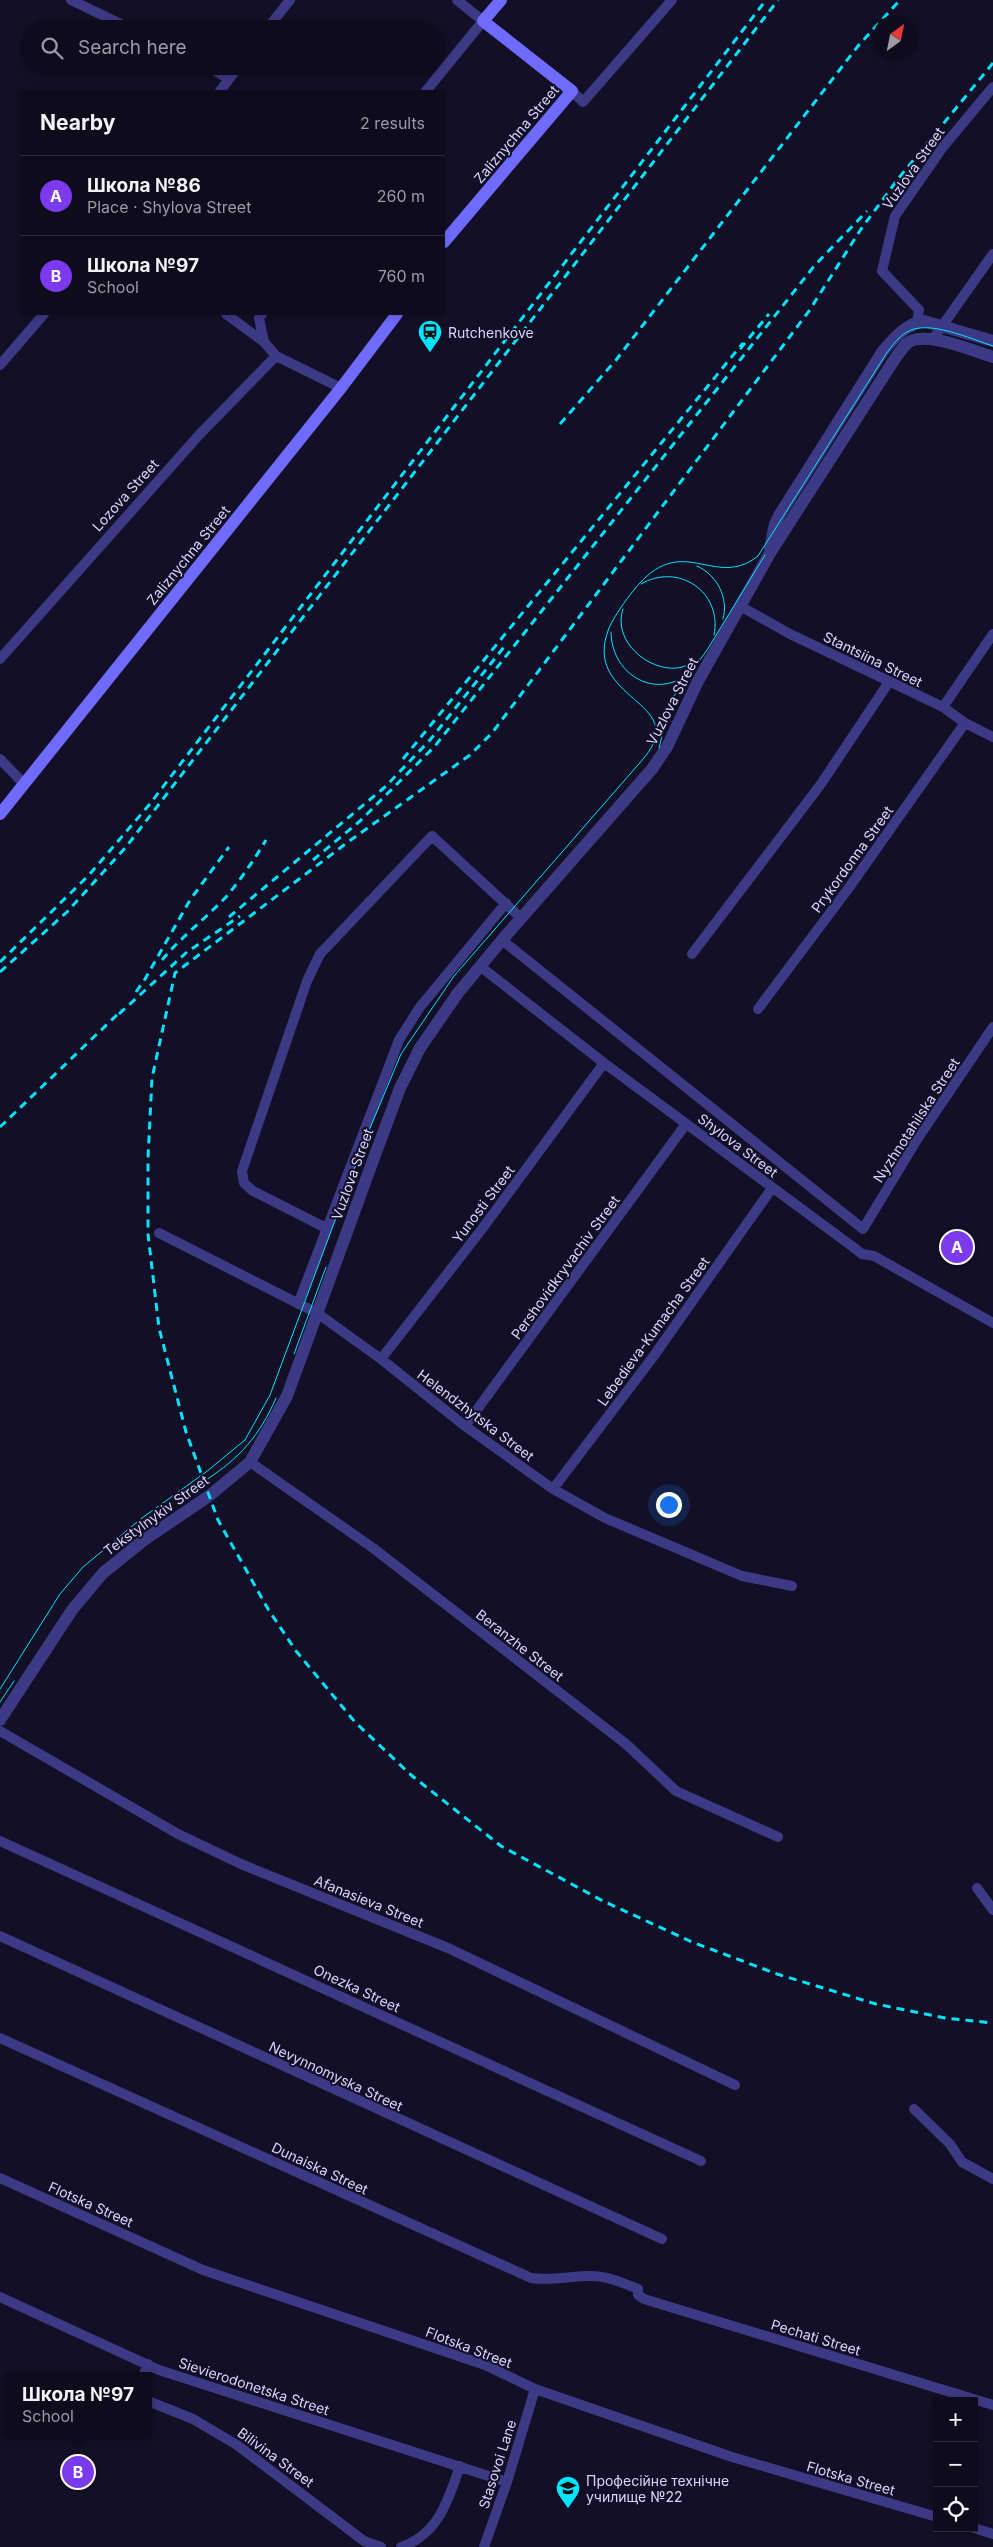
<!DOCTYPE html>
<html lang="en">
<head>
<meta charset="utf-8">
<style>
	:root { --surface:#0e0b1c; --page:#1c1929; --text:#f1f3f6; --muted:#9b9ba3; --line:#2e2b3b; --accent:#7c3aed }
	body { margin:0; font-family:Inter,sans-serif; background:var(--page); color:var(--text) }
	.controls { position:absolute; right:15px; bottom:15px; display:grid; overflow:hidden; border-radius:0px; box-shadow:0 2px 8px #0003 }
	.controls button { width:45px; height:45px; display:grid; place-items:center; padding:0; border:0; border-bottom:1px solid var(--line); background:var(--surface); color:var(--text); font:25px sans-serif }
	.compass { position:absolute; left:873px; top:15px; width:45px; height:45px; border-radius:50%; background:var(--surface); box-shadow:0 2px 8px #0003; rotate:33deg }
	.you { position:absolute; left:668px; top:1504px; width:18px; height:18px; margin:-12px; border:4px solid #fff; border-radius:50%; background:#1a73e8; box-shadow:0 0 0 8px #1a73e833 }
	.badge { display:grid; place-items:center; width:32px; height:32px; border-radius:50%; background:var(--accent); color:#fff; font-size:16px; font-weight:700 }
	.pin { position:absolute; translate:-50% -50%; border:2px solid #fff; box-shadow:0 1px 5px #0006 }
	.popup { position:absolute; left:4px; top:2372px; width:148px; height:65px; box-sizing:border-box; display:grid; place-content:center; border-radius:0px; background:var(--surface); filter:drop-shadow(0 1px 4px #0005); font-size:16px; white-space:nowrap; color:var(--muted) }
	.popup b { font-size:19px; color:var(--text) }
	.popup::after { content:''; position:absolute; left:50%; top:100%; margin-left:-10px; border:10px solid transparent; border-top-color:var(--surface) }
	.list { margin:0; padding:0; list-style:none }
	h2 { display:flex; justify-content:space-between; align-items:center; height:65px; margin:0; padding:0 20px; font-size:21px }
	h2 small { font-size:16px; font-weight:400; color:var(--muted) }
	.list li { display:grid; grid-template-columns:32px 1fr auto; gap:15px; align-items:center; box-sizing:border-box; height:80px; padding:0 20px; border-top:1px solid var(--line) }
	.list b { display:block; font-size:19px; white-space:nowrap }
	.list p { margin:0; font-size:16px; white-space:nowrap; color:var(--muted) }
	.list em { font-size:16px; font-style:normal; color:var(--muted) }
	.icon { flex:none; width:28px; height:28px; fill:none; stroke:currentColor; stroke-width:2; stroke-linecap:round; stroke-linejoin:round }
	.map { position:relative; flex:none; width:993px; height:2547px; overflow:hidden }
	.search { position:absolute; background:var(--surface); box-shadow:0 2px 8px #0003; left:20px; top:20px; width:425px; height:55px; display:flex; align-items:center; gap:12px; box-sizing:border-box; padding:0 18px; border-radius:28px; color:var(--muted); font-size:19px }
	.panel { position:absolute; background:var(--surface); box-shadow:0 2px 8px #0003; left:20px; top:90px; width:425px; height:225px; border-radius:0px }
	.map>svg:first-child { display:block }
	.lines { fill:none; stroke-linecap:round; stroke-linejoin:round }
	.minor { stroke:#3d3a85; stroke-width:10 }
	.tertiary { stroke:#3d3a85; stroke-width:12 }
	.secondary { stroke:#6f6bff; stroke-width:12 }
	.tram { stroke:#00e5ff; stroke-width:1 }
	.rail { stroke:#00e5ff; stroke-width:3; stroke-dasharray:8 6; stroke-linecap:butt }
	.labels { text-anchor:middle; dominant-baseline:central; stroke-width:4; stroke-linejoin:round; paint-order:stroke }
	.street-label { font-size:14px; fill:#d9d4ff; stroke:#130f26 }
	.poi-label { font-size:14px; fill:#d9d4ff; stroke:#130f26; text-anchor:start }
</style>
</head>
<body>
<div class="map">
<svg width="993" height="2547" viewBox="0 0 993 2547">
	<rect width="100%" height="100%" fill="#130f26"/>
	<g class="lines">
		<path class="minor" d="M 71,0 L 131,29
			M 267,29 L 290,0
			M 207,66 L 229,79
			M 220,91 L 239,66
			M 426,91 L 483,21 L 457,0
			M 572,91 L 583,102 L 672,0
			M 226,314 L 264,342 L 276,356 L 341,388
			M 262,314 L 259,318 L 264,342
			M 912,327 L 917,322 L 919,310 L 882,271 L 895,216 L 943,147 L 993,87
			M 933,339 L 993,254
			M 0,365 L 44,314
			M 740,606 L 790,634 L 943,707 L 965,723 L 993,737
			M 0,659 L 199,435 L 276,356
			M 943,707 L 993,634
			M 0,759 L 24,784
			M 502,940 L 863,1229 L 918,1138 L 993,1027
			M 692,954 L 821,784 L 889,682
			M 481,967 L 604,1063 L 853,1247 L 862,1254 L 874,1256 L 993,1323
			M 758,1009 L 848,889 L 965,723
			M 326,1228 L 253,1191 L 244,1183 L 242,1171 L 307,981 L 320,954 L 432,836 L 521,918
			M 159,1233 L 317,1313 L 381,1359 L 465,1426 L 553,1489 L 605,1518 L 742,1576 L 792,1586
			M 298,1304 L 399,1040 L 420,1007 L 506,903
			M 381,1359 L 482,1229 L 604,1063
			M 465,1426 L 686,1124
			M 250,1462 L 373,1548 L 626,1744 L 676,1791 L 778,1837
			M 553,1489 L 653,1357 L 772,1188
			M 0,1731 L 178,1834 L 241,1864 L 448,1948 L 735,2085
			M 0,1841 L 701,2161
			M 977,1888 L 993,1910
			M 0,1936 L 662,2239
			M 0,2038 C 177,2117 353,2199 531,2278 C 552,2281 571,2276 591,2276 C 608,2276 623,2283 638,2289 L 638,2295 L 644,2299 L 993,2405
			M 914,2109 L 950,2144 L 962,2162 L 993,2179
			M 0,2178 L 203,2270 L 485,2365 L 535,2389 L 732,2457 L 937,2517
			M 0,2297 L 159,2370 L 507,2482
			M 143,2376 L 148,2364
			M 148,2401 L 193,2419 L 237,2445 L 364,2541 L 381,2547
			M 974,2528 L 993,2534
			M 401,2547 C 439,2534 448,2500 460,2466
			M 484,2547 L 507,2482 L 535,2389"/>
		<path class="tertiary" d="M 770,548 L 775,524 L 780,514 L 883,351 C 894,338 907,323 924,321 L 993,341
			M 0,1720 L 72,1610 L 103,1573 L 144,1540 L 209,1496 L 250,1462 L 287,1396 L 375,1155 L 400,1088 L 420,1048 L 458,993 L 502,940 L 652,769 L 667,747 L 698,681 L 770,553 L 896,357 C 900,352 904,345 909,342 C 928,331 973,351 993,357"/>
		<path class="secondary" d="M 444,242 L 572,91 L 483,21 L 501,0
			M 0,814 L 341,388 L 397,314"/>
		<path class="tram" d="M 697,566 C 717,575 729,598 723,619
			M 641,584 C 678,562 723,592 714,635
			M 623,609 C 612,640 647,671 677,668 C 685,667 692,663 699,659
			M 611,632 C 611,672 652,700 687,675
			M 659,748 L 670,704 L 674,696 L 707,650 L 765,555
			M 294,1354 L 326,1267
			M 206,1480 C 240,1458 260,1435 276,1398
			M 0,1689 L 60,1594 L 83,1567 L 142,1518 L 206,1472 L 245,1440 L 270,1395 L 365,1140 L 401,1054 L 454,976 L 644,758 C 692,700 580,701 609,628 C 615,615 625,601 634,590 C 682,529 714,591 758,556 L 886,354 C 892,346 898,337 907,332 C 928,319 971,339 993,346
			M 0,1702 L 14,1681"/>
		<path class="rail" d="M 993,63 L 898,179 L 861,229 L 809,311 L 492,733 L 470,755 L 348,842 L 175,973 L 152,1078 L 148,1158 L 148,1234 L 159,1328 L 186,1432 L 218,1520 L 268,1609 L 296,1651 L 355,1722 L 411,1775 L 501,1846 L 603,1901 L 692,1942 L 777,1974 L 876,2004 L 945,2018 L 993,2023
			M 740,349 L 769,314
			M 560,424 L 616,360 L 858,46 L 900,0
			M 403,759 L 743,343
			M 313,860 L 360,821 L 435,746 L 815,265 L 867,211
			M 229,917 L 385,787 L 430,740 L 504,647
			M 162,960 C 181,937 205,919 226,897 C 241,879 254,860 266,840
			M 0,962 L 89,875 L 149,805 L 766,0
			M 0,972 L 67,912 L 126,847 L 778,0
			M 136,992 L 145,979 L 190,900 L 229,847
			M 119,1014 L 187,952 L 240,916
			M 0,1127 L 122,1010"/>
	</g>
	<defs>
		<symbol id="station-pin" viewBox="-11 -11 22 30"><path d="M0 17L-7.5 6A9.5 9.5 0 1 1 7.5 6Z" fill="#00e5ff" stroke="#130f26"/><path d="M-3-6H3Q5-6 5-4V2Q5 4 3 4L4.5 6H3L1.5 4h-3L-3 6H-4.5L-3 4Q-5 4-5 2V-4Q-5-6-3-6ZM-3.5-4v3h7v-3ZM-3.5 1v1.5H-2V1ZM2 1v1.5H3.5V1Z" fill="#111"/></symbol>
		<symbol id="university-pin" viewBox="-11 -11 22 30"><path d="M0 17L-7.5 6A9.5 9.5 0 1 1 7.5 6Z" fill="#00e5ff" stroke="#130f26"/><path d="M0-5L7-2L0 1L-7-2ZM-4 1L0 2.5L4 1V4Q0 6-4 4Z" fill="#111"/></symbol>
	</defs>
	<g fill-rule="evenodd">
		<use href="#station-pin" x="416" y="318" width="28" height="38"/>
		<use href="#university-pin" x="554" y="2474" width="28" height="38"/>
	</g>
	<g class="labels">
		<g class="street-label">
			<text transform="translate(516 134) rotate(-50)">Zaliznychna Street</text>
			<text transform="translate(913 168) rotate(-55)">Vuzlova Street</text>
			<text transform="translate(125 495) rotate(-48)">Lozova Street</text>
			<text transform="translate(188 555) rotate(-51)">Zaliznychna Street</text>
			<text transform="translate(873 659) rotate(26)">Stantsiina Street</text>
			<text transform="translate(672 701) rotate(-63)">Vuzlova Street</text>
			<text transform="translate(852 859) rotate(-54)">Prykordonna Street</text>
			<text transform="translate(916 1120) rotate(-57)">Nyzhnotahilska Street</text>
			<text transform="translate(738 1145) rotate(37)">Shylova Street</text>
			<text transform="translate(352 1174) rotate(-70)">Vuzlova Street</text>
			<text transform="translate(483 1204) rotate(-53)">Yunosti Street</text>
			<text transform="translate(565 1267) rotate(-54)">Pershovidkryvachiv Street</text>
			<text transform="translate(653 1331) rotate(-54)">Lebedieva-Kumacha Street</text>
			<text transform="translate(476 1415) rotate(37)">Helendzhytska Street</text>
			<text transform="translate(156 1515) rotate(-36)">Tekstylnykiv Street</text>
			<text transform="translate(520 1645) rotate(38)">Beranzhe Street</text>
			<text transform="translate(369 1901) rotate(22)">Afanasieva Street</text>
			<text transform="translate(357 1988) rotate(25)">Onezka Street</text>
			<text transform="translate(336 2076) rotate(25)">Nevynnomyska Street</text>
			<text transform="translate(320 2168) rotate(25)">Dunaiska Street</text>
			<text transform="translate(91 2204) rotate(24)">Flotska Street</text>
			<text transform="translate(816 2337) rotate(17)">Pechati Street</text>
			<text transform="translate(469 2347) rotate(21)">Flotska Street</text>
			<text transform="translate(254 2386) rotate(18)">Sievierodonetska Street</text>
			<text transform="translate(276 2457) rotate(36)">Bilivina Street</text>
			<text transform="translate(497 2464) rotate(-72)">Stasovoi Lane</text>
			<text transform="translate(851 2478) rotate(16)">Flotska Street</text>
		</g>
		<g class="poi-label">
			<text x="448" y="332">Rutchenkove</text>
			<text x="586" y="2480">Професійне технічне<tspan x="586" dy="16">училище №22</tspan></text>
		</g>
	</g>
</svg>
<div class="controls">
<button>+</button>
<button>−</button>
<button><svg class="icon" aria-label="locate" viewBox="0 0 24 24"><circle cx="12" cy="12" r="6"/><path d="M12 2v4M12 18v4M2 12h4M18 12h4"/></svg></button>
</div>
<svg class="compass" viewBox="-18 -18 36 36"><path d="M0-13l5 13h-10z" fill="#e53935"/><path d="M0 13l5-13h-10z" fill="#9b9ba3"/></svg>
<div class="you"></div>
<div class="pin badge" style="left:957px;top:1247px">A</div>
<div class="pin badge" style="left:78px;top:2472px">B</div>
<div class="popup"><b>Школа №97</b>School</div>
<div class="search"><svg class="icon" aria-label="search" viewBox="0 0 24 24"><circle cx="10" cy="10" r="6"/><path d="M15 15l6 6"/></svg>Search here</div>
<section class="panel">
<h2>Nearby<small>2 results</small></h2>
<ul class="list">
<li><span class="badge">A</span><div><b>Школа №86</b><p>Place · Shylova Street</p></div><em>260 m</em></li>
<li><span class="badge">B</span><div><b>Школа №97</b><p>School</p></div><em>760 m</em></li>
</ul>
</section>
</div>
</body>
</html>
